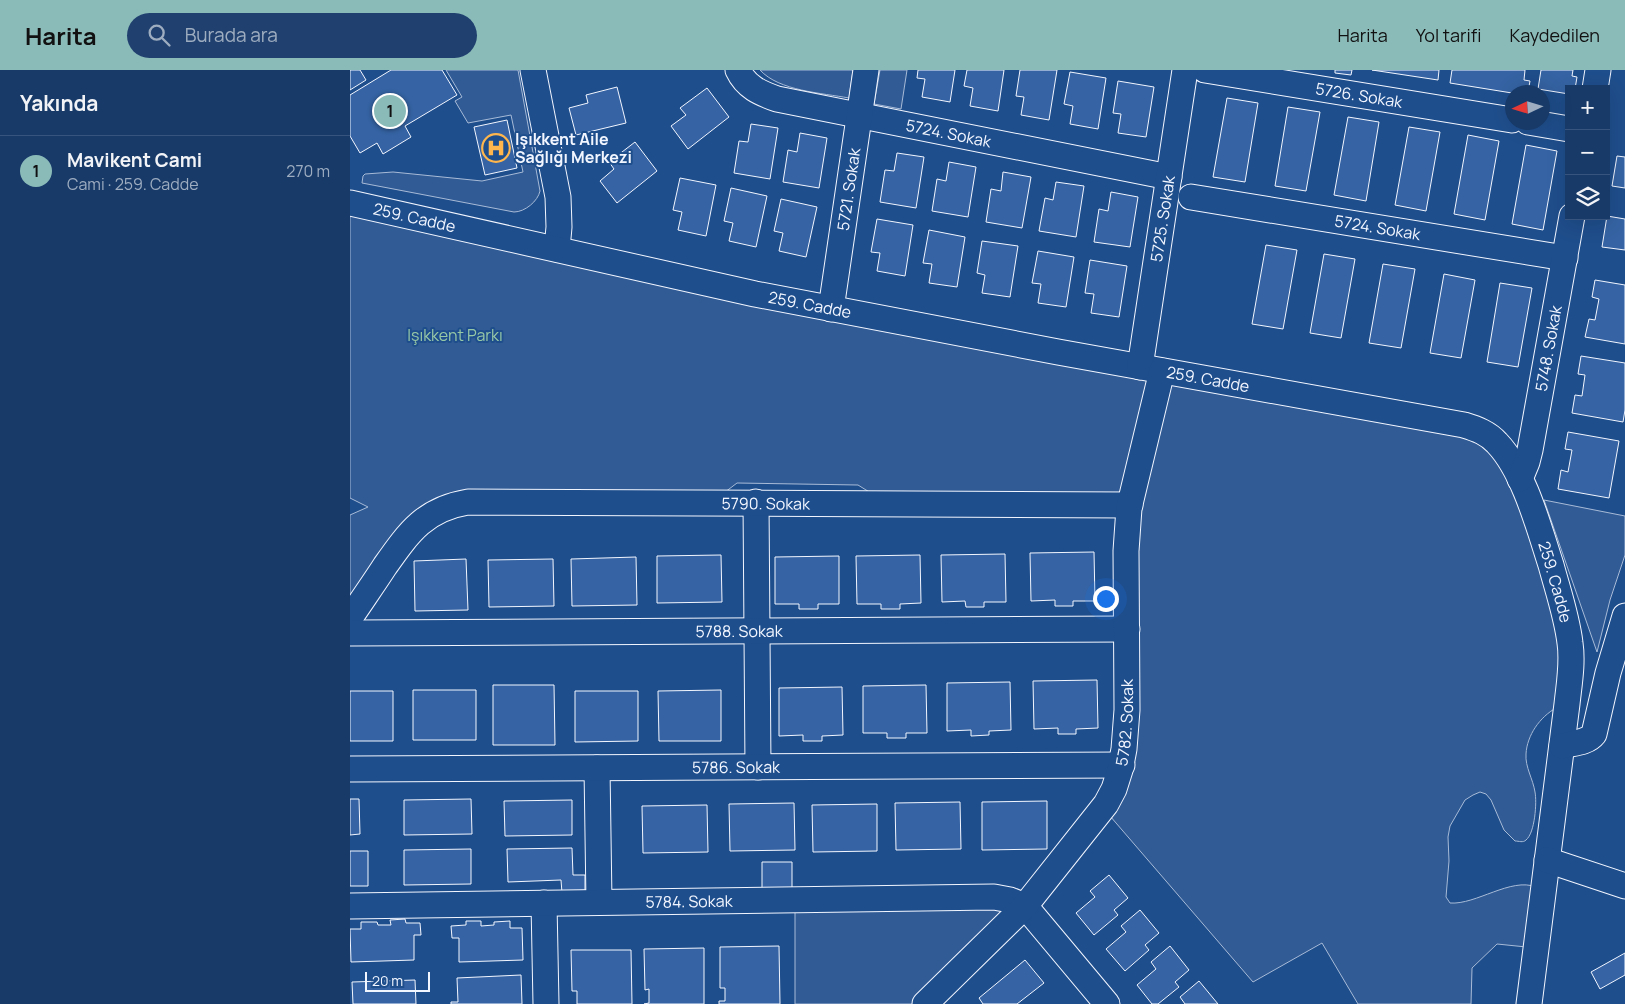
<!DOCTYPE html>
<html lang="tr">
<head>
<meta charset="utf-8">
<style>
	:root { --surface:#173a69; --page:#20416f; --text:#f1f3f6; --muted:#9eadc0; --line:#36547d; --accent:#8bbbb9 }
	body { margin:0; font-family:Manrope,sans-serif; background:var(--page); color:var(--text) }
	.controls { position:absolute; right:15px; top:15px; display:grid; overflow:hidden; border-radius:0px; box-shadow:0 5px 20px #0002 }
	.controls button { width:45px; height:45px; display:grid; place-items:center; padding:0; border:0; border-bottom:1px solid var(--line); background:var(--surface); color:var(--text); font:25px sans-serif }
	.compass { position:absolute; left:1155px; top:15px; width:45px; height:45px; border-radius:50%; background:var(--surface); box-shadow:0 5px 20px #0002; rotate:266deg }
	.scale { position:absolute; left:15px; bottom:12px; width:65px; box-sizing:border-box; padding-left:5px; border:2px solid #f2f6ff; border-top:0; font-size:14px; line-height:18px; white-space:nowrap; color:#f2f6ff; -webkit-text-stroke:4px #1f4e8c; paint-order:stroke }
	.you { position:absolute; left:755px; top:528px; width:18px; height:18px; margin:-12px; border:4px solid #fff; border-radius:50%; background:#1a73e8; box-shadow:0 0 0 8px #1a73e833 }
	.badge { display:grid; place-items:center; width:32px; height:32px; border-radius:50%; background:var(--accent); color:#111; font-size:16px; font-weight:700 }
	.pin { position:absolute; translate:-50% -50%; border:2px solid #fff; box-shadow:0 1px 5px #0006 }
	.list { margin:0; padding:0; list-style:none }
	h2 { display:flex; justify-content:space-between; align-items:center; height:65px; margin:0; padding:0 20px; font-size:21px }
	h2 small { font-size:16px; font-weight:400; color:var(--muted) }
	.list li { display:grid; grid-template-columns:32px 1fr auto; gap:15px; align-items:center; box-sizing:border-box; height:70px; padding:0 20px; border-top:1px solid var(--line) }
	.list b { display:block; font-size:19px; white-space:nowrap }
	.list p { margin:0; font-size:16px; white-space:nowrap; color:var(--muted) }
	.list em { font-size:16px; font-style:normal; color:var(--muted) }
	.icon { flex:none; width:28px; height:28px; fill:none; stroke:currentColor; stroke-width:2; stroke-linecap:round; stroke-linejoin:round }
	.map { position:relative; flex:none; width:1275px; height:934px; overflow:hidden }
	header { display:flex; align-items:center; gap:30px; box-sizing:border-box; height:70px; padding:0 25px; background:var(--accent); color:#111 }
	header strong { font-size:24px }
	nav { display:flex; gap:28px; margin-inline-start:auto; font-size:18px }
	.search { width:350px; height:45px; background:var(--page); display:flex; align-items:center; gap:12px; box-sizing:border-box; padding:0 18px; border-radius:28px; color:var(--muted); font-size:19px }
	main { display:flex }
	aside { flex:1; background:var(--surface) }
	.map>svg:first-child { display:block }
	.green { fill:#305b95; stroke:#a8bbd7 }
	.building { fill:#3563a3; stroke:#f2f6ff }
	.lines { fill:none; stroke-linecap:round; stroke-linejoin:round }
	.minor-casing { stroke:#f2f6ff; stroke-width:27 }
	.minor { stroke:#1f4e8c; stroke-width:25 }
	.labels { text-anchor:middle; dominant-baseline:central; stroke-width:4; stroke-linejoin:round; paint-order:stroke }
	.street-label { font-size:16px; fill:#f2f6ff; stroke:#1f4e8c }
	.poi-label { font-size:16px; font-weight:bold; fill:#f2f6ff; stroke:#1f4e8c; text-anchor:start }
	.park-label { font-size:16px; fill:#97c8a6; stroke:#1f4e8c }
</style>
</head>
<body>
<header>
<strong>Harita</strong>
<div class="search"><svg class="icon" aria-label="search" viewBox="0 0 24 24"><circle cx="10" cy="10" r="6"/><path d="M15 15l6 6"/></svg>Burada ara</div>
<nav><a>Harita</a><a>Yol tarifi</a><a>Kaydedilen</a></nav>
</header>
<main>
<aside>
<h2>Yakında<small></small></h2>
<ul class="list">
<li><span class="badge">1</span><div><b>Mavikent Cami</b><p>Cami · 259. Cadde</p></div><em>270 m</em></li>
</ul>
</aside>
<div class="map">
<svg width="1275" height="934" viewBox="0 0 1275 934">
	<rect width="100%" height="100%" fill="#1f4e8c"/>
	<path class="green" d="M 96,0 L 168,0 L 190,121 C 188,131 175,142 164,142 L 12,113 L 13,106 L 15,104 L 43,102 L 132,111 L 173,102 L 161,45 L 118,53 L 105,31 L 112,27 Z
		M 410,0 L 503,0 L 499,28 C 472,23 429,21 410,0 Z
		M 530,0 L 557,0 L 551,39 L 524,34 Z
		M 0,133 L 1147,373 L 1216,547 L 1206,638 C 1190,647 1177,665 1176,684 C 1175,697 1183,709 1185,722 C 1187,732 1185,763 1176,770 C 1173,773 1169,771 1165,771 L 1154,760 L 1141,730 L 1136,724 L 1130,722 L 1123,725 L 1115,730 L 1100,756 L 1098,767 L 1099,791 L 1096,827 L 1100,833 C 1126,835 1161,807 1186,817 L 1186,878 L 1147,874 L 1122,898 L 1121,934 L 1008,934 L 972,873 L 903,912 L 760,746 L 764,719 L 780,435 L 537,433 L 508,415 L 387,413 L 362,432 L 102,434 L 0,548 L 0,445 L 18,437 L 0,428 Z
		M 1194,430 L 1275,446 L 1275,485 L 1260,530 L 1247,582 Z
		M 445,837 L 659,839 L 564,934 L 445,934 Z"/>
	<path class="building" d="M 0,0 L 10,0 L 16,10 L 0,20 Z
		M 41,0 L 92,0 L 107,25 L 55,56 L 61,67 L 33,84 L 27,73 L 10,83 L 0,66 L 0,25 Z
		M 568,0 L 605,0 L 600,32 L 572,27 L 575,9 L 567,8 Z
		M 617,0 L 654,0 L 648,41 L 620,36 L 623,18 L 614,16 Z
		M 670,0 L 707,0 L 699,50 L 671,45 L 674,27 L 666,26 Z
		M 985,0 L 1002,0 L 1001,5 L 985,3 Z
		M 1022,0 L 1089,0 L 1088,10 Z
		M 1102,0 L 1175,0 L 1174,10 L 1180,11 L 1178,22 L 1162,22 L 1162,31 L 1161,31 L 1162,23 L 1100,13 Z
		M 1191,0 L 1223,0 L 1222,6 L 1227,7 L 1225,19 L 1219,19 L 1219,24 L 1188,19 Z
		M 720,2 L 756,8 L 748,59 L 720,54 L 723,36 L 714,34 Z
		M 768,11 L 804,17 L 796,67 L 768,63 L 771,44 L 763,43 Z
		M 267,17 L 276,53 L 226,65 L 219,38 L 238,33 L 236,25 Z
		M 357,18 L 379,47 L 338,79 L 321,56 L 336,45 L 330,38 Z
		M 877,28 L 908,33 L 895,112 L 863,107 Z
		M 938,37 L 970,42 L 956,121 L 925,116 Z
		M 998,47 L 1029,52 L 1016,131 L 984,125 Z
		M 157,50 L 167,98 L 135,105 L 124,57 Z
		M 401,54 L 428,58 L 420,109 L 384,103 L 389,71 L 398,72 Z
		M 1059,57 L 1090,62 L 1076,141 L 1045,135 Z
		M 450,63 L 477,68 L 469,118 L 433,112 L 438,80 L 447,82 Z
		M 1118,65 L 1149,71 L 1135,150 L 1104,144 Z
		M 285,72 L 307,101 L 267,133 L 250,111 L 264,99 L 259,92 Z
		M 1176,75 L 1207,81 L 1193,160 L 1162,154 Z
		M 547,83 L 574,87 L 566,138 L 530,132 L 535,100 L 544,101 Z
		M 1267,86 L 1275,87 L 1275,118 L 1262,116 Z
		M 599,92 L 626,97 L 618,147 L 582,141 L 587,109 L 596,111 Z
		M 653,102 L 681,107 L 672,158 L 636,152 L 641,119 L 651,121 Z
		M 330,108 L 366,115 L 356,166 L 328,160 L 332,142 L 323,140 Z
		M 706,112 L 734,116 L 726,167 L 689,161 L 695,128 L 703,130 Z
		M 381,118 L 417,126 L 406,177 L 379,171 L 383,153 L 374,151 Z
		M 761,122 L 788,127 L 780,177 L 744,172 L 749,139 L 758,141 Z
		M 431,129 L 467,137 L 456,187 L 429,181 L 433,163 L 424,161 Z
		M 1257,146 L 1275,149 L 1275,180 L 1252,177 Z
		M 527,149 L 563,155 L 555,206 L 527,201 L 530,183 L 521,182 Z
		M 579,160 L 615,167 L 607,217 L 579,213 L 582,194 L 573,193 Z
		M 632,171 L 668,176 L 660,227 L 632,223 L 635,205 L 627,203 Z
		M 916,175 L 947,180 L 933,259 L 902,254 Z
		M 688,181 L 724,187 L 716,237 L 688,233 L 691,214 L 682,213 Z
		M 974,184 L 1005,189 L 991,268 L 960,263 Z
		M 740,190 L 777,196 L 769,247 L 741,243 L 744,224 L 735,223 Z
		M 1033,194 L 1065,199 L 1051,278 L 1019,273 Z
		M 1094,204 L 1125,210 L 1111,288 L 1080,283 Z
		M 1245,210 L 1275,215 L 1275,274 L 1235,267 L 1239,249 L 1245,250 L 1249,229 L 1242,227 Z
		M 1150,213 L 1182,218 L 1168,297 L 1137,292 Z
		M 1231,286 L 1275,293 L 1275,340 L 1273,352 L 1222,343 L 1225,325 L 1232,326 L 1235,305 L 1228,304 Z
		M 1218,362 L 1269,371 L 1259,428 L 1208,419 L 1211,400 L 1218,402 L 1222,380 L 1215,379 Z
		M 744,482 L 745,531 L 723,531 L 723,536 L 705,536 L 705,530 L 681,531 L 680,483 Z
		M 655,484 L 656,532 L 634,532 L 634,537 L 616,537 L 615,531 L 592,532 L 591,485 Z
		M 371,485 L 372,532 L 307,533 L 307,486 Z
		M 570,485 L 571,533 L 550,534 L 550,539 L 531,539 L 531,534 L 507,534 L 506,486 Z
		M 489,486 L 489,534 L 468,534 L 468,539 L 449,539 L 449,534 L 425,534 L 425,487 Z
		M 286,487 L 287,535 L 222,536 L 221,489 Z
		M 116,489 L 118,540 L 65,541 L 64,491 Z
		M 203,489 L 204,536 L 139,537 L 138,490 Z
		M 747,610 L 748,658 L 726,659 L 726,664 L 708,664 L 708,658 L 684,659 L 683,611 Z
		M 660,612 L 661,660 L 639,661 L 639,665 L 621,666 L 621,660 L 597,661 L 597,613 Z
		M 143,615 L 204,615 L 205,675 L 143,675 Z
		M 576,615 L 577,663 L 556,663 L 556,668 L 537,668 L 537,663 L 513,663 L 513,616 Z
		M 492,617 L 493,665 L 472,666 L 472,671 L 453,671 L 453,665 L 429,666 L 429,618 Z
		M 63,620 L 126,620 L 126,670 L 63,670 Z
		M 371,620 L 371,671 L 309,671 L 308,621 Z
		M 0,621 L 43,621 L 43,671 L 0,671 Z
		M 225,621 L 288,621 L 288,671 L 225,672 Z
		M 0,729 L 9,729 L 10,764 L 0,765 Z
		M 121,729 L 122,764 L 54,765 L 54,730 Z
		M 222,730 L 222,765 L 155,766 L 154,731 Z
		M 697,731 L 697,779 L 632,780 L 632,732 Z
		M 610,732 L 611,779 L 546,780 L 545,733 Z
		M 444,733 L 445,780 L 380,781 L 379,734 Z
		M 527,734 L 527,781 L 463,782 L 462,735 Z
		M 357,735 L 358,782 L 293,783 L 292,736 Z
		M 222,778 L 223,805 L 235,805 L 235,823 L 212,823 L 211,810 L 158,812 L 157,779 Z
		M 121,779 L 121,814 L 54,815 L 54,780 Z
		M 0,781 L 18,781 L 18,816 L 0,816 Z
		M 412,792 L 442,792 L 442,819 L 412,819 Z
		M 759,805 L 778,828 L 764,840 L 768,845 L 744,865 L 726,843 L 745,827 L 740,821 Z
		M 790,840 L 809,863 L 795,875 L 799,880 L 775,901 L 756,879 L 776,862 L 771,856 Z
		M 55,849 L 56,853 L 70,853 L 71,865 L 64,865 L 64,890 L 1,892 L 0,859 L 11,859 L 11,852 L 27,852 L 28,855 L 41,855 L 40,850 Z
		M 116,851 L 131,851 L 131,856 L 144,855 L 144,852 L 160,851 L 160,858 L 172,858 L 173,890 L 109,892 L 109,868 L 102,868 L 101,856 L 116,855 Z
		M 429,876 L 430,934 L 369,934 L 369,931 L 375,931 L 375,918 L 370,918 L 370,877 Z
		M 820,876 L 839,900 L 825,912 L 829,917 L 808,934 L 802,934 L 787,915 L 806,899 L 801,892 Z
		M 354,878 L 354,934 L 294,934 L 299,933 L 299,919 L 295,920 L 294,879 Z
		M 221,880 L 281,880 L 282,934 L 227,934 L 227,921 L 222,921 Z
		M 1275,883 L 1275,905 L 1250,919 L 1241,902 Z
		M 675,890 L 694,913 L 667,934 L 633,934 L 629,928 Z
		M 171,905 L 172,934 L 101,934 L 101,932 L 108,932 L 107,908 Z
		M 65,910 L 66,934 L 3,934 L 2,912 Z
		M 849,911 L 868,934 L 835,934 L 830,927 Z"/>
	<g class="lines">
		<defs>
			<g id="minor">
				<path d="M 183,0 L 208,127 L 209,157 L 207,179"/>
				<path id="s1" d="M 388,0 C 396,17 410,23 427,29 L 819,107"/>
				<path id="s2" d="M 855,0 L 1162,50"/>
				<path d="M 1245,19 L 1248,0"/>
				<path d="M 1178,52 L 1219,59"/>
				<path id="s3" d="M 841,127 L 1215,188"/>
				<path id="s4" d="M 0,133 L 405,224 L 708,282 L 1114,355 C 1127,359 1138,363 1147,373 C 1174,401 1189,458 1201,495 C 1208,521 1217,547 1220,573 C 1223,593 1219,615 1217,634 L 1179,934"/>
				<path id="s5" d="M 481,239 L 516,0"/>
				<path id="s6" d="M 790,297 L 835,0"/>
				<path id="s7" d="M 1170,409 L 1177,392 L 1180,380 L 1222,146"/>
				<path d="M 406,432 L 408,697"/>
				<path id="s8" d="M 0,548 C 12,530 24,513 35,496 C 59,462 75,439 118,432 L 780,435"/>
				<path id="s9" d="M 0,563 L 777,559"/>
				<path d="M 1212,676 C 1223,673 1237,673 1244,664 L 1258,603 L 1275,546"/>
				<path d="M 247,698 L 249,832"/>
				<path id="s10" d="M 0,699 L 772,695"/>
				<path d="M 1197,790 L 1275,816"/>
				<path d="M 194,833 L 196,934"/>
				<path id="s11" d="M 0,836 L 644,827 L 660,830 L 675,836 L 757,934"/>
				<path id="s12" d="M 575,934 L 675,836 L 756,734 L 764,719 L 770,700 L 774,679 L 777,640 L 776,481 L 779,438 L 812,301"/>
			</g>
		</defs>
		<use href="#minor" class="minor-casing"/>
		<use href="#minor" class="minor"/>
	</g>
	<defs>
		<symbol id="hospital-ring" viewBox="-11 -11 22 22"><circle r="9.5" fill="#1f4e8c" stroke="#ffb74d" stroke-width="1.5"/><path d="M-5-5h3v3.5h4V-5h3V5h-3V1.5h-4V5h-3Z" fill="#ffb74d"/></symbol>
	</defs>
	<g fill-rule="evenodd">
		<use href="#hospital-ring" x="130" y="62" width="32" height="32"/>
	</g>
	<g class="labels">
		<g class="street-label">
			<text stroke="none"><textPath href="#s2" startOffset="156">5726. Sokak</textPath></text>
			<text stroke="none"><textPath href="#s1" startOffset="225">5724. Sokak</textPath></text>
			<text stroke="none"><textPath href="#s5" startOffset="121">5721. Sokak</textPath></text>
			<text stroke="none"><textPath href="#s4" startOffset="66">259. Cadde</textPath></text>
			<text stroke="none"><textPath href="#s6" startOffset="150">5725. Sokak</textPath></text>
			<text stroke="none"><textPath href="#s3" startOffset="189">5724. Sokak</textPath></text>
			<text stroke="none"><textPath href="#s4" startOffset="471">259. Cadde</textPath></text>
			<text stroke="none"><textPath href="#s7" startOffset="134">5748. Sokak</textPath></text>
			<text stroke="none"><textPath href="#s4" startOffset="876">259. Cadde</textPath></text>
			<text stroke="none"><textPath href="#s8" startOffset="469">5790. Sokak</textPath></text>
			<text stroke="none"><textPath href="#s4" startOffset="1326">259. Cadde</textPath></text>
			<text stroke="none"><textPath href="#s9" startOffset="389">5788. Sokak</textPath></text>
			<text stroke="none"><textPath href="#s12" startOffset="355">5782. Sokak</textPath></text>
			<text stroke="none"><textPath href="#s10" startOffset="386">5786. Sokak</textPath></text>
			<text stroke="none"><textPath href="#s11" startOffset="339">5784. Sokak</textPath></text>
		</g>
		<g class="poi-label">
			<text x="165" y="69">Işıkkent Aile<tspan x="165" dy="18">Sağlığı Merkezi</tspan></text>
		</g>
		<g class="park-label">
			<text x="105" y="265">Işıkkent Parkı</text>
		</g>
	</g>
</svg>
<div class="controls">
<button>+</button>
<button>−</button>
<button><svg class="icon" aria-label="layers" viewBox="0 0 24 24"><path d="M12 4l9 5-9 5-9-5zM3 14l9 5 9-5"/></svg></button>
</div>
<svg class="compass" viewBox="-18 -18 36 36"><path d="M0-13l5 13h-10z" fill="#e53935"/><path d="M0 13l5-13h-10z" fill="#9eadc0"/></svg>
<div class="scale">20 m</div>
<div class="you"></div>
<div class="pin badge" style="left:40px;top:41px">1</div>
</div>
</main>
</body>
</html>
